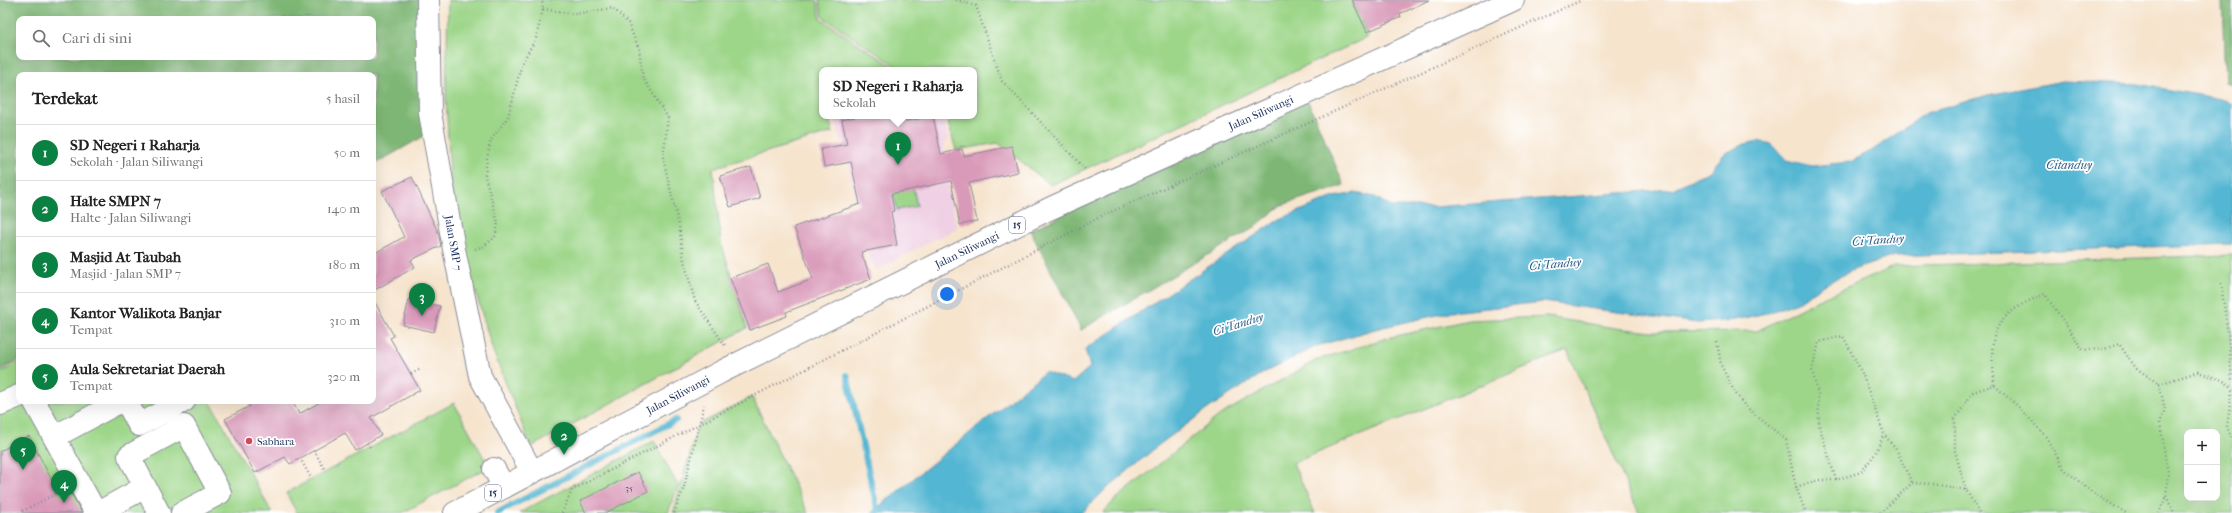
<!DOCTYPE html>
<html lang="id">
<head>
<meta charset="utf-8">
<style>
	:root { --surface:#fff; --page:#f2f2f2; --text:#222; --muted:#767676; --line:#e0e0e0; --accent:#0b8043 }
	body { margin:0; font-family:"IM FELL French Canon",serif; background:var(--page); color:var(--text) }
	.controls { position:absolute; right:12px; bottom:12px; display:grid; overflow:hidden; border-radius:8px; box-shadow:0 4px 16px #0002 }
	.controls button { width:36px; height:36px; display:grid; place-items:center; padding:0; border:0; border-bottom:1px solid var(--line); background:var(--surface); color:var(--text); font:20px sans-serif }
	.you { position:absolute; left:947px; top:294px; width:14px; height:14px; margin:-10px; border:3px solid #fff; border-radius:50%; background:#1a73e8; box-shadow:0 0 0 6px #1a73e833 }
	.badge { display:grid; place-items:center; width:26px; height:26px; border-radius:50%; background:var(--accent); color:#fff; font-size:13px; font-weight:700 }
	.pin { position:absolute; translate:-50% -33px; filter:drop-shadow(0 1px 2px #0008) }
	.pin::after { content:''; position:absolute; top:21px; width:14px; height:12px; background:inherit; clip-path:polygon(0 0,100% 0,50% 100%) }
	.popup { position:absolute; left:819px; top:67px; width:158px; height:52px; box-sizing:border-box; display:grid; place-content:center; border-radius:8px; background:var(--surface); filter:drop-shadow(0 1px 3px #0005); font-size:13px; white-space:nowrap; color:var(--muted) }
	.popup b { font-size:15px; color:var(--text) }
	.popup::after { content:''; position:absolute; left:50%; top:100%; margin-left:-8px; border:8px solid transparent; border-top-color:var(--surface) }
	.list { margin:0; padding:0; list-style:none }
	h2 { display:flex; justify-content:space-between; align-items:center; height:52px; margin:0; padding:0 16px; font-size:17px }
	h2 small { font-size:13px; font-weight:400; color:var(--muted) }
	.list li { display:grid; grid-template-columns:26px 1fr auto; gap:12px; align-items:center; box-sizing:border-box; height:56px; padding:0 16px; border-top:1px solid var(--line) }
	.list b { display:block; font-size:15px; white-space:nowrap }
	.list p { margin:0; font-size:13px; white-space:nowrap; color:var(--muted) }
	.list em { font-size:13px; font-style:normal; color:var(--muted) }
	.icon { flex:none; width:22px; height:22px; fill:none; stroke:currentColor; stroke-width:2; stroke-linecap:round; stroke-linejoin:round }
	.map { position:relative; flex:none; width:2232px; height:513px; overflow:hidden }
	.search { position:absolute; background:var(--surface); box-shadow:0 4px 16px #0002; left:16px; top:16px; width:360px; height:44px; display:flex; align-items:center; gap:10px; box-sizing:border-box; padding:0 14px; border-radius:8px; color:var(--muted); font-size:15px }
	.panel { position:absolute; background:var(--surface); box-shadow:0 4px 16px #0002; left:16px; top:72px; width:360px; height:332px; border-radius:8px }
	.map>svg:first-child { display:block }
	.built { fill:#f0d0e4 }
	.green { fill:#9dd689; stroke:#5c8274; fill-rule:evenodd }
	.forest { fill:#7eb775; stroke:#4c736a; fill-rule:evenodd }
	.water { fill:#53b6d2; stroke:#377298 }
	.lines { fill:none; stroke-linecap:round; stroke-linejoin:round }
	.stream { stroke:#53b6d2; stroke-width:6 }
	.building { fill:#d99ab9 }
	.minor-casing { stroke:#888a96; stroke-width:24 }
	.highway-casing { stroke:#888a96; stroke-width:24 }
	.path { stroke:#888a96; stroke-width:2.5; stroke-dasharray:1 3; stroke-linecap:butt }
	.minor { stroke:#fff; stroke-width:22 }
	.highway { stroke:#fff; stroke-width:22 }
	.poi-dot { fill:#d1495b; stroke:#fff; stroke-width:1.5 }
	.labels { text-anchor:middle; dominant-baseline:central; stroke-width:3.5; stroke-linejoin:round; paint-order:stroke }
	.number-label { font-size:9px; fill:#4a4a75 }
	.shield { fill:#fff; stroke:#5f6d8e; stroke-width:1 }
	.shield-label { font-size:10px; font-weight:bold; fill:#1b2f5e }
	.street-label { font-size:11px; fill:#1b2f5e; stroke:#fff }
	.poi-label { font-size:11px; fill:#1b2f5e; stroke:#fff; text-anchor:start }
	.water-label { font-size:12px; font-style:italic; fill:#2f5e87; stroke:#fff }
</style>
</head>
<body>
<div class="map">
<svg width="2232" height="513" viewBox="0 0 2232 513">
	<rect width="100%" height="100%" fill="#fff"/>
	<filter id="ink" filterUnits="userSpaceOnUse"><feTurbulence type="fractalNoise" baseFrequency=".025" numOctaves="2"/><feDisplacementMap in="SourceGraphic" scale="8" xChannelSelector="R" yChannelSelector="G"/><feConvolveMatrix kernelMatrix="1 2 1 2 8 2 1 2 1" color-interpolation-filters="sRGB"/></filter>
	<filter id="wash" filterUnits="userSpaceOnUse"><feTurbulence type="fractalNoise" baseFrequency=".012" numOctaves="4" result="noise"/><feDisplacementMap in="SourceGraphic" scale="16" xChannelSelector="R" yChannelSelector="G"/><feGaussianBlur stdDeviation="0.9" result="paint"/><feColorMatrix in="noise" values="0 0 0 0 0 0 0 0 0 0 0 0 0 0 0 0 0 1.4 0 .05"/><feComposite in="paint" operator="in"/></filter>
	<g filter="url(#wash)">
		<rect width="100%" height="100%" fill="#f6e4cd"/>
		<path class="built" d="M 839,116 L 942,116 L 948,139 L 943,147 L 950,184 L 948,187 L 957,228 L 876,270 L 868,255 L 844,142 L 840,140 L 836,120 Z"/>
		<path class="green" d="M 448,0 L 817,0 L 821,19 L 898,70 L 822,70 L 822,116 L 832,116 L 829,120 L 833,132 L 713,168 L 721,242 L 747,328 L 531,447 L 493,351 L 452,211 L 446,99 Z
			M 819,0 L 1352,0 L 1368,37 L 1051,185 L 998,143 L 956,150 L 946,116 L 974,116 L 974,70 L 902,70 L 823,17 Z
			M 900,126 L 917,206 L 897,210 L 880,130 Z
			M 2232,255 L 2232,513 L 1639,513 L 1567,350 L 1293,463 L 1315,513 L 1103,513 L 1115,500 L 1220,415 L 1317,360 L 1387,338 L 1469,320 L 1547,317 L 1615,328 L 1653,332 L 1757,331 L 1816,301 L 1895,266 ZM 2187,432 L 2217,432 L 2217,498 L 2187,498 Z
			M 19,362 L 19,401 L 210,401 L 272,513 L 0,513 L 0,373 Z
			M 752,397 L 808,513 L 673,513 L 698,425 Z
			M 454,403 L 489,467 L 402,513 L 297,513 L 286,493 Z
			M 654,441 L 678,486 L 668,513 L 519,513 Z"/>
		<path class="forest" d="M 0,0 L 424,0 L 426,135 L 373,165 L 373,75 L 19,75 L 19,360 L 0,370 ZM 19,19 L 373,19 L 373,57 L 19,57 Z
			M 2222,0 L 2232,0 L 2232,84 L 2225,82 Z
			M 1308,101 L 1344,185 L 1282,205 L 1252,229 L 1081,330 L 1030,230 Z"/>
		<path class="water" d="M 2063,81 L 2137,84 L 2221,99 L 2232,104 L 2232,244 L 1894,256 L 1853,270 L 1820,287 L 1800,301 L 1771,312 L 1735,320 L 1698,323 L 1543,302 L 1451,312 L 1379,328 L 1317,346 L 1265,372 L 1212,406 L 1160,444 L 1104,491 L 1082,513 L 871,513 L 1045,372 L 1073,382 L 1090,367 L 1085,349 L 1280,219 L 1334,197 L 1355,193 L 1375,197 L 1391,207 L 1434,207 L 1672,189 L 1710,171 L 1724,154 L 1745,144 L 1758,141 L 1772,144 L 1786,160 L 1812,166 L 1850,162 L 1873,150 L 1926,113 L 1988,95 Z"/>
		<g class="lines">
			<path class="stream" d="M 847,375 L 878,513
				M 497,513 L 676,420"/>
		</g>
		<g id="blocks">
			<path class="building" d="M 1352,0 L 1429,0 L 1400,14 L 1401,17 L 1367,32 Z
				M 858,116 L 895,116 L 896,123 L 933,116 L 941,154 L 962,149 L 964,156 L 1012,146 L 1018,172 L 969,183 L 977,221 L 960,225 L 951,181 L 891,194 L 894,211 L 891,212 L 897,245 L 861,252 L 871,279 L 786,312 L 787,316 L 750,330 L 730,278 L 768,264 L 778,292 L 813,279 L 794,227 L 860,204 L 851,162 L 824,167 L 821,149 L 847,144 L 842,120 Z
				M 751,167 L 760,198 L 730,207 L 720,176 Z
				M 412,177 L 438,232 L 441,246 L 411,260 L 415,267 L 373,291 L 373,254 L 404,237 L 382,191 Z
				M 373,299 L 394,336 L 390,338 L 420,390 L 371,418 L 381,435 L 355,450 L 345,433 L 290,464 L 285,457 L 255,473 L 225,419 L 250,406 L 247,401 L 292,401 L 299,414 L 322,401 L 373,401 Z
				M 409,299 L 440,306 L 434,332 L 403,325 Z
				M 29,436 L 61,498 L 71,493 L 82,513 L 0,513 L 0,451 Z
				M 638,472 L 648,491 L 605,513 L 586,513 L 580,501 Z"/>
		</g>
	</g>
	<g filter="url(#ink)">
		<use href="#blocks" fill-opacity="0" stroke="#888a96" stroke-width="1"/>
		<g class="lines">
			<defs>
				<path id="minor" d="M 428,0 L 430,113 L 454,249 L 480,376 L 532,472
					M 34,401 L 96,513
					M 126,401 L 139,425 L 184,401
					M 0,404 L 19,396
					M 54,437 L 121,401
					M 494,469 L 504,487
					M 98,513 L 145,487
					M 159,513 L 129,456 L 184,426 L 220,493 L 182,513"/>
				<path id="highway" d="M 455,513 L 721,372 L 1051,208 L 1513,0"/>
			</defs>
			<use href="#minor" class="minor-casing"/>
			<use href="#highway" class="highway-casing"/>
			<path class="path" d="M 956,0 L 976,6 L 1002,81 L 1085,169
				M 543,9 L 574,14 L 613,8 L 628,23 L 639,49 L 643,78 L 668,118 L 663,158 L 679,226 L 684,261 L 695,301 L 726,347
				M 475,249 L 484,246 L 495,237 L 498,223 L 485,176 L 487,158 L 491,140 L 508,117 L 522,63 L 536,38 L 543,9 L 542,0
				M 2221,283 L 2228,334 L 2232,381
				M 1717,342 L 1721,365 L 1734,391 L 1745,406 L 1786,440 L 1796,487 L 1806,513
				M 411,374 L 421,369
				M 2159,384 L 2198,372 L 2222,380 L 2232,387
				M 1994,385 C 1994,371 1991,355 1993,342 C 1997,314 2023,303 2045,294 L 2083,350 L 2104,349 L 2119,344 L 2136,368 L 2159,384 L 2165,409 L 2160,423 L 2168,473 L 2166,496 L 2159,513
				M 2232,390 L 2227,427 L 2232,440
				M 367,443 L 370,447
				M 314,450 L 325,470
				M 300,458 L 311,478
				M 1836,480 L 1819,425 L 1818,394 L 1812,370 L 1819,342 L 1843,336 L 1862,373 L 1884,434 L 1897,451 L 1912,483
				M 1796,487 L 1818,480 L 1836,480 L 1861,472 L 1875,454 L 1884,434
				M 1966,490 L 1955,451 L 1955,419 L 1973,392 L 1994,385 L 2021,409 L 2046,437 L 2064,469 L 2092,492 L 2126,513
				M 2166,496 L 2174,513
				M 19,513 L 61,491
				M 562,513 L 572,490 L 1102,216 L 1582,0
				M 674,513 L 684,487 L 704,405
				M 1880,513 L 1912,483 L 1932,484 L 1966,490 L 1979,513"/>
			<use href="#minor" class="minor"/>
			<use href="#highway" class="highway"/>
		</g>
	</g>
	<circle class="poi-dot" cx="249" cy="441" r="4"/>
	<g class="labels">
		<g class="number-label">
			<text x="629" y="488">35</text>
		</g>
		<g class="shield">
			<rect x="1009" y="217" width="16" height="16" rx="3"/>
			<rect x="485" y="485" width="16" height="16" rx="3"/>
		</g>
		<g class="shield-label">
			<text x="1017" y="225">15</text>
			<text x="493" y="493">15</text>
		</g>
		<g class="street-label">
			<text transform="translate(1261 113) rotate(-24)">Jalan Siliwangi</text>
			<text transform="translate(453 243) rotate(80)">Jalan SMP 7</text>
			<text transform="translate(967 250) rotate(-26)">Jalan Siliwangi</text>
			<text transform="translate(678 395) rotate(-28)">Jalan Siliwangi</text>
		</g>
		<g class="poi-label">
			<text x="257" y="441">Sabhara</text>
		</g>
		<g class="water-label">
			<text x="2069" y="165">Citanduy</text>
			<text transform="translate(1878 240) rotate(-4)">Ci Tanduy</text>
			<text transform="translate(1555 264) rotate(-5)">Ci Tanduy</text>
			<text transform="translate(1238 324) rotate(-17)">Ci Tanduy</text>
		</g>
	</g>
</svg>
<div class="controls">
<button>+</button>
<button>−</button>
</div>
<div class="you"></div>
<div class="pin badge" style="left:898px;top:165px">1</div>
<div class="popup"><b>SD Negeri 1 Raharja</b>Sekolah</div>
<div class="pin badge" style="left:564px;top:455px">2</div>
<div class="pin badge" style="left:422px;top:316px">3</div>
<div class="pin badge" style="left:64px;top:503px">4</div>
<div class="pin badge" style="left:23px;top:470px">5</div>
<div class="search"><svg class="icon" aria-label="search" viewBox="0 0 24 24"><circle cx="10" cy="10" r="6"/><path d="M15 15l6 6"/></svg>Cari di sini</div>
<section class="panel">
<h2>Terdekat<small>5 hasil</small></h2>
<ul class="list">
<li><span class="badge">1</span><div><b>SD Negeri 1 Raharja</b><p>Sekolah · Jalan Siliwangi</p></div><em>50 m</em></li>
<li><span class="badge">2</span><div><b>Halte SMPN 7</b><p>Halte · Jalan Siliwangi</p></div><em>140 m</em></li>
<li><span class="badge">3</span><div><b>Masjid At Taubah</b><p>Masjid · Jalan SMP 7</p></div><em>180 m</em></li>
<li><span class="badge">4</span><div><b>Kantor Walikota Banjar</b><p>Tempat</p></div><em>310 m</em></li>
<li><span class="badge">5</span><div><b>Aula Sekretariat Daerah</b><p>Tempat</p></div><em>320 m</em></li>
</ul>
</section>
</div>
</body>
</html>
